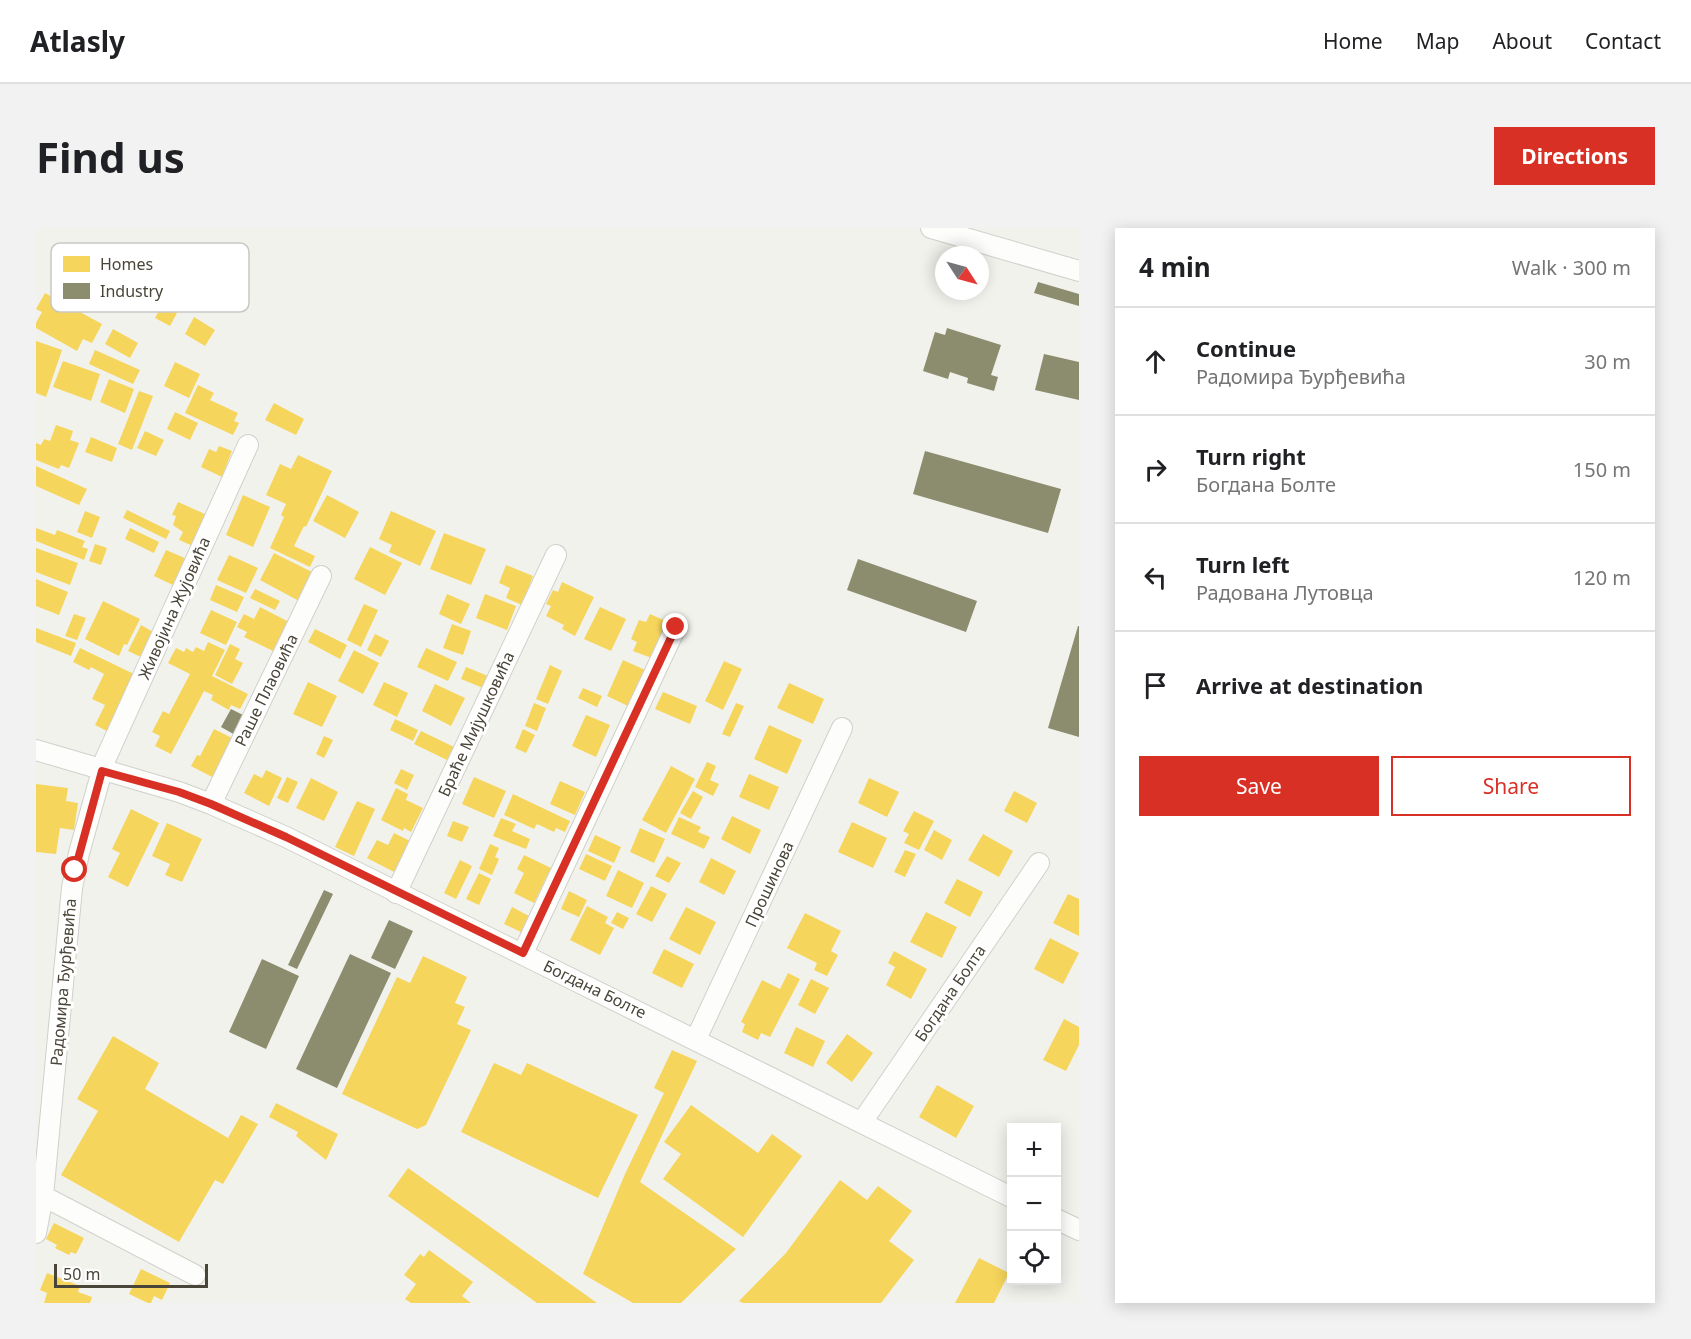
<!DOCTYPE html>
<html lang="en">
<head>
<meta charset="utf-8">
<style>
	:root { --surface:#fff; --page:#f2f2f2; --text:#202124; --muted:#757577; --line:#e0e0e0; --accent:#d93025 }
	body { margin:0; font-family:"Noto Sans",sans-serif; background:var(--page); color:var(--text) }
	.controls { position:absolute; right:18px; bottom:18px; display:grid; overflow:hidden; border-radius:0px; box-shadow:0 3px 15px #0003 }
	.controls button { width:54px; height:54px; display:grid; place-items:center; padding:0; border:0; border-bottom:2px solid var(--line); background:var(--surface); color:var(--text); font:30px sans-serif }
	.compass { position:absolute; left:899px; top:18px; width:54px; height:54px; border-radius:50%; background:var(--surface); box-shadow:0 3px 15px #0003; rotate:126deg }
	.scale { position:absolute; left:18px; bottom:15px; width:154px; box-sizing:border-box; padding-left:6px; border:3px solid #494538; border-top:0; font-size:16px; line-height:21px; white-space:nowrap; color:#494538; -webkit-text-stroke:4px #fff; paint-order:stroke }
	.stop { position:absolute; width:18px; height:18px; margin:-14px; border:4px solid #d93025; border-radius:50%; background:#fff }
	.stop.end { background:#d93025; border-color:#fff; box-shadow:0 2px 6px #0008 }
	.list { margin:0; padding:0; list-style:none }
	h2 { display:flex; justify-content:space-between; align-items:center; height:78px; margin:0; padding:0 24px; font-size:26px }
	h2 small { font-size:20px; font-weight:400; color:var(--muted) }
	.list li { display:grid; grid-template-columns:39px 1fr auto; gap:18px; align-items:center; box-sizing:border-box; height:108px; padding:0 24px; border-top:2px solid var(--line) }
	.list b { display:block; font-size:22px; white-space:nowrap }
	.list p { margin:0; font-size:20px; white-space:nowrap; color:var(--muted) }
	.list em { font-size:20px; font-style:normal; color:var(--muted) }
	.actions { display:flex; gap:12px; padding:18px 24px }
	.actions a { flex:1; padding:14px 0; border:2px solid var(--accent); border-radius:0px; text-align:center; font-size:21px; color:var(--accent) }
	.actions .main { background:var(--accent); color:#fff }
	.icon { flex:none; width:33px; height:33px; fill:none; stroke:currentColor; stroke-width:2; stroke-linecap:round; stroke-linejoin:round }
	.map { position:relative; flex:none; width:1043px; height:1075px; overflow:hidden; border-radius:0px }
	header { display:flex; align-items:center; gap:36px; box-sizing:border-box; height:84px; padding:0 30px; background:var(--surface); border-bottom:2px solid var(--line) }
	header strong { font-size:28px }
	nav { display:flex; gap:33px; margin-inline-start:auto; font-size:21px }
	.intro { display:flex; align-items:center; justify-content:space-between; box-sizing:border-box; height:144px; padding:0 36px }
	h1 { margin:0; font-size:42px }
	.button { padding:15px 27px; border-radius:0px; background:var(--accent); color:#fff; font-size:21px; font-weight:700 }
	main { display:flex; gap:36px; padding:0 36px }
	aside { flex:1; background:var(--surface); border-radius:0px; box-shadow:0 3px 15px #0003 }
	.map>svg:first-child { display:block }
	.homes { fill:#f6d55c }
	.industry { fill:#8c8c6e }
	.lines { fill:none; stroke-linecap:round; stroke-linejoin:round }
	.minor-casing { stroke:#d0d0cb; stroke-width:22 }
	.minor { stroke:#fdfdfc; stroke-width:20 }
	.route { stroke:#d93025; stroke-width:8 }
	.labels { text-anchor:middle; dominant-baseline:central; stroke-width:6; stroke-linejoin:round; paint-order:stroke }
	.street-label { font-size:16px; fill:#494538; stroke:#fff }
	.key { fill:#fff; stroke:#c8c7c3; stroke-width:1.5 }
	.key-label { font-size:16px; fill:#494538 }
</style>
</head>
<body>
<header>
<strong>Atlasly</strong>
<nav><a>Home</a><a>Map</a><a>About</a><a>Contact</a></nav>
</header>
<div class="intro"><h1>Find us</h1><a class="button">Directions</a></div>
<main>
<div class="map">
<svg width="1043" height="1075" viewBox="0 0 1043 1075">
	<rect width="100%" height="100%" fill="#f2f2ed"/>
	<path class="homes" d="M 9,65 L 66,96 L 56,115 L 47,111 L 41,123 L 0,100 L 0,95 L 6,84 L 0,81 Z
		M 126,77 L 141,85 L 134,98 L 119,90 Z
		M 158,89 L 179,102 L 169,118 L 149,106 Z
		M 77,101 L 102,115 L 94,130 L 69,116 Z
		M 0,113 L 26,122 L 10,169 L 0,165 Z
		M 59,122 L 104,142 L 97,156 L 53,136 Z
		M 27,133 L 64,146 L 55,173 L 17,159 Z
		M 139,134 L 164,146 L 153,170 L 128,158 Z
		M 73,151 L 98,161 L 89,185 L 64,174 Z
		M 162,157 L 178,165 L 174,172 L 202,185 L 198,193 L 203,195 L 197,207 L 149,185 Z
		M 103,163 L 117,168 L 96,222 L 82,216 Z
		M 238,175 L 268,191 L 260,207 L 229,192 Z
		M 139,184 L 162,195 L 154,212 L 131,201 Z
		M 20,197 L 37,203 L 34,212 L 43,215 L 33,240 L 25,237 L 23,241 L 0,232 L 0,215 L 5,217 L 8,211 L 14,213 Z
		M 109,203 L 128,212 L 120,228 L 101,220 Z
		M 55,209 L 81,220 L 76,234 L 49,224 Z
		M 183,218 L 196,223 L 186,249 L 165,239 L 173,221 L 180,224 Z
		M 262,227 L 296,243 L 270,299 L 268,298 L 258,318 L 279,328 L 274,339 L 234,320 L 248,289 L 245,287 L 250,276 L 230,267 L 244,236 L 255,241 Z
		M 0,238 L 51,261 L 43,277 L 0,258 Z
		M 207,267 L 234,279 L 217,319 L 190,307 Z
		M 291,267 L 323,284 L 309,310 L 277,293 Z
		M 142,274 L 171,287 L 157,318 L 143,312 L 147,304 L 137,297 L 140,288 L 136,287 Z
		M 91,282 L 134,303 L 130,311 L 87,290 Z
		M 49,283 L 64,289 L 56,310 L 41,304 Z
		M 355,283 L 400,303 L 384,338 L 353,324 L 356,317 L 343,311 Z
		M 0,300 L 19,307 L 21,302 L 49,313 L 46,319 L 52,321 L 48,332 L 0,313 Z
		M 94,300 L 123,314 L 118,325 L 89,311 Z
		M 408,305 L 450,321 L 435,357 L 394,341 Z
		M 59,316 L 71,320 L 65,337 L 53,333 Z
		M 334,319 L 366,335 L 349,367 L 318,351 Z
		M 0,320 L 42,335 L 34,357 L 0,344 Z
		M 130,322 L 151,331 L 139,358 L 118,348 Z
		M 238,325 L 278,345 L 263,373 L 224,352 Z
		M 193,327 L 222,340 L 210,365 L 181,352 Z
		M 470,337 L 497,348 L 486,377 L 470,370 L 474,360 L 463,355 Z
		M 0,351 L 32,364 L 23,387 L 0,378 Z
		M 526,354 L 558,369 L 539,408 L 526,401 L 528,397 L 510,388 L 515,378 L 510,376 L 517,362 L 522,364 Z
		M 180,357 L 208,369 L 201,384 L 174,372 Z
		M 219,361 L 244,373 L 239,382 L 214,370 Z
		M 411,366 L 434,376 L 425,396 L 403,386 Z
		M 449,366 L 480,378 L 471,402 L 440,390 Z
		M 67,373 L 104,391 L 91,417 L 88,416 L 83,428 L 49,411 Z
		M 328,376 L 342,382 L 325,419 L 311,412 Z
		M 224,379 L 255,395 L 239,424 L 208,409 L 211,404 L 201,399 L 208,386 L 218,391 Z
		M 564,379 L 590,391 L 575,423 L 548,411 Z
		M 175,382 L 201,394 L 190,417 L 164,405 Z
		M 38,386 L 50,390 L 41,412 L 29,408 Z
		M 614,386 L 634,395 L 618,431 L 597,423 L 601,414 L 595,411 L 603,392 L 610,394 Z
		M 416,396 L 435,403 L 427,427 L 407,420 Z
		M 105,397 L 119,405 L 107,430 L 92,423 Z
		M 0,400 L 40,415 L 35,428 L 0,414 Z
		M 279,401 L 311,417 L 304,431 L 272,414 Z
		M 339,406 L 353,413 L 345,429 L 331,422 Z
		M 172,414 L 189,422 L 176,448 L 212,466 L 204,481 L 195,477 L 193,482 L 175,472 L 177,467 L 168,463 L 135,526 L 119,518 L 124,508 L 116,504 L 127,483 L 133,486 L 154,446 L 132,435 L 140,420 L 148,424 L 150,420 L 157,424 L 160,419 L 168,423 Z
		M 194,416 L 204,421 L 199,431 L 207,435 L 196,456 L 179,447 Z
		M 44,420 L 100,447 L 73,504 L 59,497 L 69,477 L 56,471 L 68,446 L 55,439 L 53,442 L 37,434 Z
		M 390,420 L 421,434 L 412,453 L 381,439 Z
		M 318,422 L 343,435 L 327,466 L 302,453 Z
		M 587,432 L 609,442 L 592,478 L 571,468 Z
		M 688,433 L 706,441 L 687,482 L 669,473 Z
		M 514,437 L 526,443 L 512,476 L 500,471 Z
		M 430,439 L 452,448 L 447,460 L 425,451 Z
		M 272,454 L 301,468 L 286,499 L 257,486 Z
		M 348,454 L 372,465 L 361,489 L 337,477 Z
		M 753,455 L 788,471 L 777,496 L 741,480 Z
		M 399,456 L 429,470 L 415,498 L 386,483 Z
		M 547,460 L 566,468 L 561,479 L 542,470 Z
		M 627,464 L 661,478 L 654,496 L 619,481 Z
		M 498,475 L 510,480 L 501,503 L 489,498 Z
		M 700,475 L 708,478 L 694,509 L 686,506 Z
		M 550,487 L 574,497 L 560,529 L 536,518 Z
		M 359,491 L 382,502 L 377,513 L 354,502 Z
		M 733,497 L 766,512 L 751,546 L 718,531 Z
		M 178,501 L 200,512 L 180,551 L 155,538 L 161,527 L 164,528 Z
		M 487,501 L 499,507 L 490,525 L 479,520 Z
		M 385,503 L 418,519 L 411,532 L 378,516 Z
		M 288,508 L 297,512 L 288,530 L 280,526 Z
		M 671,534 L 680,538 L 674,552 L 683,556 L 677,568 L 659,559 Z
		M 635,538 L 659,551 L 630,605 L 606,592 Z
		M 365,541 L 378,547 L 371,562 L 358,555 Z
		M 230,542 L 246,550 L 233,578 L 208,565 L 218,546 L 226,550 Z
		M 713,546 L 743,559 L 733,582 L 703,569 Z
		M 251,549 L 262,554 L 252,575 L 241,570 Z
		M 438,549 L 470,563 L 458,590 L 426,576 Z
		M 275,550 L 302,564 L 288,593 L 260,580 Z
		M 833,550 L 863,564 L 851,589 L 822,575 Z
		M 524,553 L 549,564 L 539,587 L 514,576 Z
		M 0,556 L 32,560 L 30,573 L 42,575 L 38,602 L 24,600 L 20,626 L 0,624 Z
		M 360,560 L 372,566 L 370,572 L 387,580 L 375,604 L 368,600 L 367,603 L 345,592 Z
		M 657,563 L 667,569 L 655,591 L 644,585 Z
		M 978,563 L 1001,575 L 991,595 L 968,583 Z
		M 477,566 L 534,593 L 529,604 L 520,600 L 518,604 L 501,596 L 498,601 L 468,587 Z
		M 321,573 L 339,581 L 318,628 L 299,619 Z
		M 95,581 L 123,595 L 92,659 L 72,649 L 84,625 L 76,621 Z
		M 878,583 L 898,593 L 883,622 L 868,615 L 873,606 L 867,603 Z
		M 696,588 L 725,602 L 714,626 L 685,611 Z
		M 643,589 L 665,599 L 662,604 L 674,609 L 668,621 L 635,606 Z
		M 465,590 L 480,596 L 476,603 L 494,611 L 490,621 L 457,608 Z
		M 417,593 L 433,599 L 426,614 L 411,608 Z
		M 816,594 L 851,610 L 837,640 L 802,624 Z
		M 131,595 L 166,611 L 146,654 L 129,647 L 134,636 L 116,628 Z
		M 604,600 L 629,611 L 618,635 L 594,624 Z
		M 898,602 L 916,612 L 906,632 L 888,622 Z
		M 358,605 L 374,613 L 358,644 L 331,630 L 341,612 L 352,617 Z
		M 947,606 L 977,623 L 963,649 L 932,632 Z
		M 559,607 L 585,619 L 578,635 L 552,623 Z
		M 454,616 L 463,620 L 459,629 L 463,631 L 456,647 L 443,641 Z
		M 869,622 L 880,626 L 869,649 L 858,644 Z
		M 550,626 L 576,638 L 569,653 L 543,641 Z
		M 488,627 L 515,640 L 498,675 L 478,665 L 488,645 L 481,641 Z
		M 631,628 L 645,635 L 633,655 L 619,648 Z
		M 675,630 L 700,643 L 688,667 L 663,654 Z
		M 424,632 L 436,638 L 420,671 L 408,665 Z
		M 582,642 L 608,655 L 596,680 L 570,668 Z
		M 443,645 L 455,651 L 443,677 L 430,671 Z
		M 921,651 L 947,664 L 934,689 L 908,675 Z
		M 615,658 L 631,666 L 616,694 L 600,686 Z
		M 533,663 L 551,672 L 543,689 L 525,681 Z
		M 1032,666 L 1043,671 L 1043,708 L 1017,695 Z
		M 551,678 L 572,689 L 569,695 L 578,700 L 564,727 L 534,712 Z
		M 476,679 L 493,688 L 485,704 L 468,696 Z
		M 650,679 L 680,694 L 664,727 L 633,711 Z
		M 581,684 L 593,690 L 587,701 L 575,695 Z
		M 890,684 L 921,699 L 906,730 L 874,714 Z
		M 769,685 L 805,703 L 795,723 L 802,727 L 791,748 L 778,742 L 781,735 L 751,720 Z
		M 1014,710 L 1043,725 L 1027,756 L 998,741 Z
		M 628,721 L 658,736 L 646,760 L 616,745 Z
		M 858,723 L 891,741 L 875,771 L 850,757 L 859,739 L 852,735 Z
		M 387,728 L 431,749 L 419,775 L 429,779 L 421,796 L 435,802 L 390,897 L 381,901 L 306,866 L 361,749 L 374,755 Z
		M 752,745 L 764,751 L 734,809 L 725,805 L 722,812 L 706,804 L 709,796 L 705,794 L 726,752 L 744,761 Z
		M 775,751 L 793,760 L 779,786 L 762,777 Z
		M 1028,791 L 1043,799 L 1043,817 L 1030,843 L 1007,832 Z
		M 760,799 L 789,813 L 777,839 L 748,825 Z
		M 811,806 L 837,825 L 816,854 L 790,835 Z
		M 77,808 L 123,835 L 109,861 L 192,910 L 205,887 L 222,896 L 187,956 L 179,952 L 143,1014 L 25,947 L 62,883 L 41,871 Z
		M 636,822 L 661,833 L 604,954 L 700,1021 L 645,1075 L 597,1075 L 547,1046 L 589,946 L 628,865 L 618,860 Z
		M 458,835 L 485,847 L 491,835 L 602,887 L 562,970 L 425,904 Z
		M 901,857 L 938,878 L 920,910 L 883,889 Z
		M 240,875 L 302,906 L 290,932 L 260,908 L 262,904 L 233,889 Z
		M 655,877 L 722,925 L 736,906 L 766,928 L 707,1009 L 627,951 L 645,926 L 628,914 Z
		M 372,940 L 561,1075 L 501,1075 L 352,968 Z
		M 804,952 L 831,972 L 842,958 L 876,983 L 853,1013 L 878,1032 L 845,1075 L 707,1075 L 703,1073 L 750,1025 Z
		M 18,995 L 48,1010 L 40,1026 L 35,1024 L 33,1027 L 19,1020 L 21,1017 L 10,1011 Z
		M 393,1022 L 437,1054 L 426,1068 L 435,1075 L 375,1075 L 369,1071 L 380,1056 L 368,1047 L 384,1026 L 388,1029 Z
		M 943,1030 L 973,1045 L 958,1075 L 919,1075 Z
		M 105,1041 L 134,1055 L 126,1072 L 118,1068 L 115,1075 L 112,1075 L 93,1066 Z
		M 11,1045 L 44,1058 L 42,1064 L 56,1069 L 54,1075 L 8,1075 L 11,1065 L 4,1062 Z"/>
	<path class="industry" d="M 1002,54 L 1043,66 L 1043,78 L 998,65 Z
		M 911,100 L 965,117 L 955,147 L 962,149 L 958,163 L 931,155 L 932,150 L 914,144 L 912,151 L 887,143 L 899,104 L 909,107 Z
		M 1008,126 L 1043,134 L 1043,172 L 999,162 Z
		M 889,223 L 1025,261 L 1012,305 L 877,266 Z
		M 822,331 L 941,373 L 930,404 L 811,362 Z
		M 1042,398 L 1043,398 L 1043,509 L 1012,500 Z
		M 195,481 L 211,489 L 201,508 L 185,499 Z
		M 288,662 L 297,666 L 261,741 L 252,737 Z
		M 353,692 L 377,703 L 359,741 L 335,730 Z
		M 314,726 L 355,745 L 301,860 L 260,841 Z
		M 226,731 L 263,748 L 230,821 L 193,804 Z"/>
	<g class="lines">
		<defs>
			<path id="minor" d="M 895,0 L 1043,43
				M 0,522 L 143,564 L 175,576 L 250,609 L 975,969
				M 175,576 L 285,348
				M 360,665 L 520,327
				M 487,725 L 640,399
				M 660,811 L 806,500
				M 826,894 L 1003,635
				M 7,968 L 159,1047
				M 1020,991 L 1043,1002
				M 0,1005 L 7,968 L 36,660 L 43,625 L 69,532 L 212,217"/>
		</defs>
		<use href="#minor" class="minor-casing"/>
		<use href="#minor" class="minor"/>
	</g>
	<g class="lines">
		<path class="route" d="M 39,642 L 66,543 L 143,564 L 175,576 L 250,609 L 487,725 L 640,399"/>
	</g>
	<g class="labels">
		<g class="street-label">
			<text transform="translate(138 380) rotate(-66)">Живојина Жујовића</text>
			<text transform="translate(230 462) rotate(-64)">Раше Плаовића</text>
			<text transform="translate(440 496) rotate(-65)">Браће Мијушковића</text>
			<text transform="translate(733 656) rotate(-65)">Прошинова</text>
			<text transform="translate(27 754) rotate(-85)">Радомира Ђурђевића</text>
			<text transform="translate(559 761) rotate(26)">Богдана Болте</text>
			<text transform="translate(914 765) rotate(-56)">Богдана Болта</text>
		</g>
	</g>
	<rect x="15" y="15" width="198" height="69" rx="9" class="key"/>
	<rect x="27" y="28" width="27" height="16" fill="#f6d55c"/>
	<rect x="27" y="55" width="27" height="16" fill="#8c8c6e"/>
	<g class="key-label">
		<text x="64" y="42">Homes</text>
		<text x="64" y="69">Industry</text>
	</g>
</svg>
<div class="controls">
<button>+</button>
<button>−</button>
<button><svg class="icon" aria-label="locate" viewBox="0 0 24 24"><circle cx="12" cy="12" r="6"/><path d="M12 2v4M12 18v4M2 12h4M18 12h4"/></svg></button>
</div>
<svg class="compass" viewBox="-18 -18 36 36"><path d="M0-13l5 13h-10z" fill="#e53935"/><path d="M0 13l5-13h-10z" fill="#757577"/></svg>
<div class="scale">50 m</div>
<div class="stop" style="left:39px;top:642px"></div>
<div class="stop end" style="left:640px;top:399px"></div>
</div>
<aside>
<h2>4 min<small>Walk · 300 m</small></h2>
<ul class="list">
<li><svg class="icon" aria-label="ahead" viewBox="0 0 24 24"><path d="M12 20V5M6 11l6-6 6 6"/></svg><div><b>Continue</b><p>Радомира Ђурђевића</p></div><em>30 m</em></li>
<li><svg class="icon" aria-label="right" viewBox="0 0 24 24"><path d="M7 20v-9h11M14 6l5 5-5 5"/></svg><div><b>Turn right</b><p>Богдана Болте</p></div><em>150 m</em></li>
<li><svg class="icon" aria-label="left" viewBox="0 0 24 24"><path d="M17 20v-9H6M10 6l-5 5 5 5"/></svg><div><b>Turn left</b><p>Радована Лутовца</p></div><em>120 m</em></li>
<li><svg class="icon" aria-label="arrive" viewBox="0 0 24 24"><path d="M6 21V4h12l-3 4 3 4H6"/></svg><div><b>Arrive at destination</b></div></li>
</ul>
<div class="actions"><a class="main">Save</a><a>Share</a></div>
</aside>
</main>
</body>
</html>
